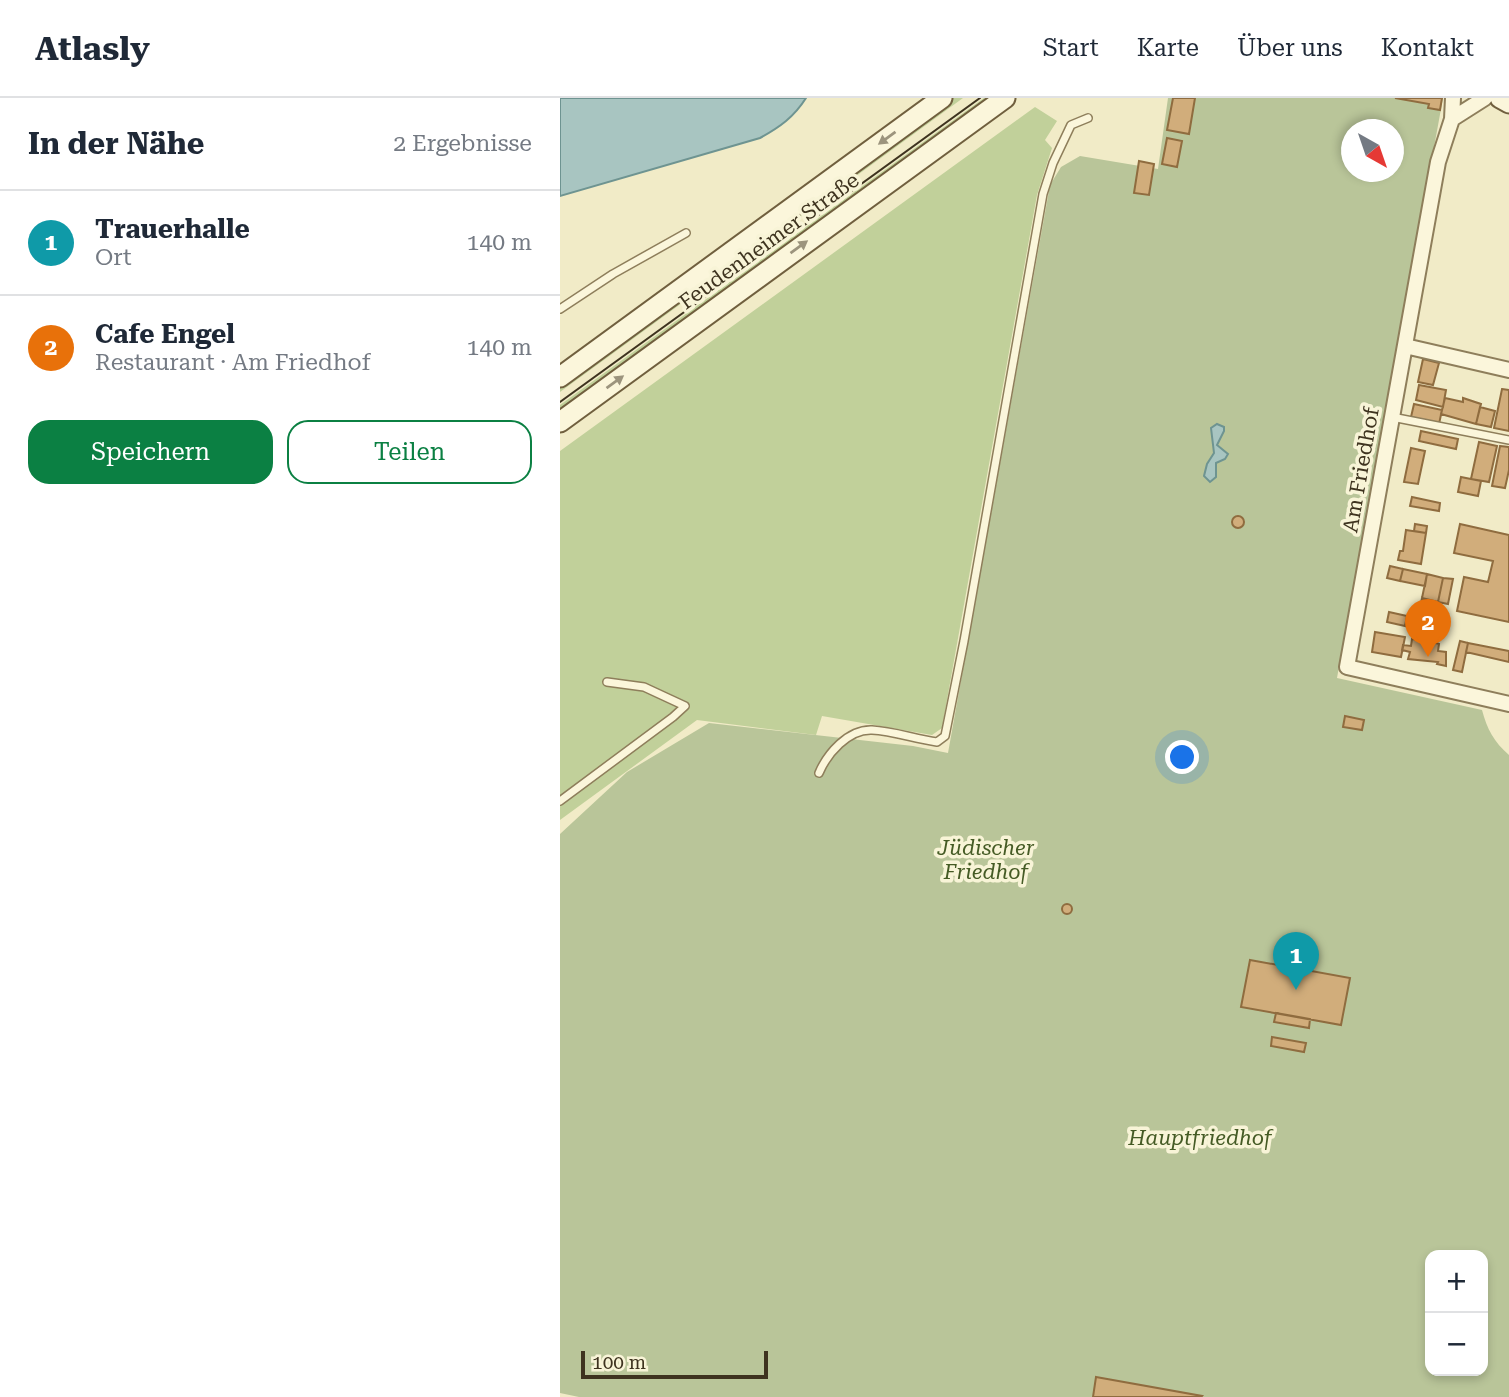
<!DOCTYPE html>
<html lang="de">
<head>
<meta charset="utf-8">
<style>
	:root { --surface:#fff; --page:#f6f6f7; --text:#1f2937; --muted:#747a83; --line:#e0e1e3; --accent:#0b8043 }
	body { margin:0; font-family:"Roboto Serif",serif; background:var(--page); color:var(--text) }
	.controls { position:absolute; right:21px; bottom:21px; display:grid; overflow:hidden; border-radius:14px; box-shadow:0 4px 10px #0003 }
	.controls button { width:63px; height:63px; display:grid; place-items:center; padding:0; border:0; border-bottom:2px solid var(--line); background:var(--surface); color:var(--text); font:35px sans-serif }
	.compass { position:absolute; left:781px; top:21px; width:63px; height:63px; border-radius:50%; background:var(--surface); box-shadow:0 4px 10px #0003; rotate:140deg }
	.scale { position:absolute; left:21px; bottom:18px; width:187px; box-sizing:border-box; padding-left:7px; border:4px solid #3e331f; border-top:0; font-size:19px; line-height:24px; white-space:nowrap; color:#3e331f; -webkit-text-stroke:5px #f8f4d7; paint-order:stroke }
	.you { position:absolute; left:623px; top:660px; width:24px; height:24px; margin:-18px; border:5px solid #fff; border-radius:50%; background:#1a73e8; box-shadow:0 0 0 10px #1a73e833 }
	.badge { display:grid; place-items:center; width:46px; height:46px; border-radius:50%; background:var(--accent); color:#fff; font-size:23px; font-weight:700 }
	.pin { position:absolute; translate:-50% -58px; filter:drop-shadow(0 2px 4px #0008) }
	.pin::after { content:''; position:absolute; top:37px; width:24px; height:21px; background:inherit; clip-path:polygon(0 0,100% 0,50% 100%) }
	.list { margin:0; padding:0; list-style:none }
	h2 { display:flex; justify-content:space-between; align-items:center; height:91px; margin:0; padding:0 28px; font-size:30px }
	h2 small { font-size:23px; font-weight:400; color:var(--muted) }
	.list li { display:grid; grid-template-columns:46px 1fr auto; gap:21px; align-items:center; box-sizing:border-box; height:105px; padding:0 28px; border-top:2px solid var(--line) }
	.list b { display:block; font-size:26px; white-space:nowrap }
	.list p { margin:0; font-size:23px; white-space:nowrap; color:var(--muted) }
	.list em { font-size:23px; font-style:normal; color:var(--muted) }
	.actions { display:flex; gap:14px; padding:21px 28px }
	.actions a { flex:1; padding:16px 0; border:2px solid var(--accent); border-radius:21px; text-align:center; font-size:24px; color:var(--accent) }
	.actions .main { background:var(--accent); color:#fff }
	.map { position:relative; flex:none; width:949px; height:1299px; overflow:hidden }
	header { display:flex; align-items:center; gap:42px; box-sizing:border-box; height:98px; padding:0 35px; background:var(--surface); border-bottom:2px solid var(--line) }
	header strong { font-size:33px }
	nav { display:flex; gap:38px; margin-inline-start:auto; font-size:24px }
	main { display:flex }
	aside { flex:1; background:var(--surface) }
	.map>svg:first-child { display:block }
	.green { fill:#c1d09a }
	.cemetery { fill:#b9c599; fill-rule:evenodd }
	.water { fill:#a8c5c1; stroke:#6e9491; stroke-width:2 }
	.building { fill:#d1ad7b; stroke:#8f6c3f; stroke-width:2 }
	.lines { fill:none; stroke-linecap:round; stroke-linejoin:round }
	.lane-casing { stroke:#8e7e5b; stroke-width:10 }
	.street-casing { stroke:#8e7e5b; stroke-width:18 }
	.secondary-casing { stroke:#705f3e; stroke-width:23 }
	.lane { stroke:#fbf6db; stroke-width:7 }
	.street { stroke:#fbf6db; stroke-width:14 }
	.secondary { stroke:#fbf6db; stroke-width:19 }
	.tram { stroke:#3e331f; stroke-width:2 }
	.oneway { fill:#9c947d }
	.labels { text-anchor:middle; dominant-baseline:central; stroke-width:7; stroke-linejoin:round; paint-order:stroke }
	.street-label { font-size:21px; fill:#3e331f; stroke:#f8f4d7 }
	.park-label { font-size:21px; font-style:italic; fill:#455b25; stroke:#f8f4d7 }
</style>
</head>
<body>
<header>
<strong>Atlasly</strong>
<nav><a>Start</a><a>Karte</a><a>Über uns</a><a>Kontakt</a></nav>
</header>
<main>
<aside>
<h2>In der Nähe<small>2 Ergebnisse</small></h2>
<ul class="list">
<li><span class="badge" style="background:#0f9aa8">1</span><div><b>Trauerhalle</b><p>Ort</p></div><em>140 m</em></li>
<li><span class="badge" style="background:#e8710a">2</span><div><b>Cafe Engel</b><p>Restaurant · Am Friedhof</p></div><em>140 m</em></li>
</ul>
<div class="actions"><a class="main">Speichern</a><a>Teilen</a></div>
</aside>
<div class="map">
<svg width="949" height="1299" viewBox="0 0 949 1299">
	<rect width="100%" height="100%" fill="#f1ebc7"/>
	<path class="green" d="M 393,0 L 403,0 L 0,294 L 0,289 Z
		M 424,0 L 432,0 L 0,314 L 0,307 Z
		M 475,9 L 497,23 L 485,42 L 492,50 L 477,97 L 382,630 L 372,637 L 262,618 L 256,637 L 137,622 L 0,722 L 0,353 Z"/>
	<path class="cemetery" d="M 608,0 L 883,0 L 777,580 L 922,612 C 927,631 934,644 949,657 L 949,1299 L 19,1299 L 0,1295 L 0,736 L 67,674 L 149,625 L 353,648 L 388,655 L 490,87 L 501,69 L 520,58 L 598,71 ZM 792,32 L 834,32 L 834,74 L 792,74 ZM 870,1157 L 923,1157 L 923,1273 L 870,1273 Z"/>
	<path class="water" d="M 0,0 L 246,0 C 234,19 220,29 200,40 L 0,98 Z
		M 657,326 L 664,329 L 664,333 L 657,347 L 668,356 L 665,361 L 656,365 L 656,379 L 650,384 L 644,378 L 647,366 L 654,355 L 651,330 Z"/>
	<path class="building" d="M 613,0 L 635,0 L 629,36 L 607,32 Z
		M 835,0 L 882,0 L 880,12 L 868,10 L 869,6 Z
		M 607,40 L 622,43 L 617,69 L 602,66 Z
		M 579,63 L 594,66 L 589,97 L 574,95 Z
		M 863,261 L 879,265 L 873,287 L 858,284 Z
		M 859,287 L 886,292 L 883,309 L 856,302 Z
		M 942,291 L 949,292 L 949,333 L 934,330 Z
		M 885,300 L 903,304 L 903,300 L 921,306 L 916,326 L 881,316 Z
		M 854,306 L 882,312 L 879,326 L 851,319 Z
		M 920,309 L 935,313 L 931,329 L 916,326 Z
		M 861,333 L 898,341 L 896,351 L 859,343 Z
		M 919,344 L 937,348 L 929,384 L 911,381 Z
		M 940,348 L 949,349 L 949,372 L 945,390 L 932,388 Z
		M 851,350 L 865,353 L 858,386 L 844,384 Z
		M 901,379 L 921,383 L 918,398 L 898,394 Z
		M 852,399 L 880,405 L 879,413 L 850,408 Z
		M672 424a6 6 0 1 1 12 0a6 6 0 1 1-12 0Z
		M 855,426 L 867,428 L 866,435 L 854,433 Z
		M 900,426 L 949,437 L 949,524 L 897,513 L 904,479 L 928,484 L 933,463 L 894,455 Z
		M 846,432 L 866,435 L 861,466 L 838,462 L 840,453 L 843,453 Z
		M 830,468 L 843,471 L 840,483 L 827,480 Z
		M 843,471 L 867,476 L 865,488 L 840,483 Z
		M 867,476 L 883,480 L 878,504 L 862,500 Z
		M 883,480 L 893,481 L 888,506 L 878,504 Z
		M 862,500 L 878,504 L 874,522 L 866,520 L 864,532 L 845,528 L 847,518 L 858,520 Z
		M 829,514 L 847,518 L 845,528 L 827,524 Z
		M 853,530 L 865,532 L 864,540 L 851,537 Z
		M 865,532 L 879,535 L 877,542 L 864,540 Z
		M 815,534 L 845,539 L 841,559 L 812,554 Z
		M 860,539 L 874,541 L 873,544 L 879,546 L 878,553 L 886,554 L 886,568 L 877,566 L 878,564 L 848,561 L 850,554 L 842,552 L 843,547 L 851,548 L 852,541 L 859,542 Z
		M 900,543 L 908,545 L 902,574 L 893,572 Z
		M 908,545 L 949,553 L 949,564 L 906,554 Z
		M 785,618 L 804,622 L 802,632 L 783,629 Z
		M502 811a5 5 0 1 1 10 0a5 5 0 1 1-10 0Z
		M 690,862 L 790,880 L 781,927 L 681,909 Z
		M 716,915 L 750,921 L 749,930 L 714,924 Z
		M 712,939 L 746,945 L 744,954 L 711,948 Z
		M 536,1279 L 642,1298 L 641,1299 L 533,1299 Z"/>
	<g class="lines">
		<defs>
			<path id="lane" d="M 0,211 L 53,176 L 126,135
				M 832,319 L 949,342
				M 259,675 C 267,656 288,631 312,632 C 333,633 355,641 377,644 L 385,638 L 404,543 L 483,96 L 493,65 L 511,27 L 528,20
				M 0,703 L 113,619 L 125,608 L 84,589 L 47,584"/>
			<path id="street" d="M 893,0 L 892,21 L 878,64 L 787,569 L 949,606
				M 892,21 L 925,0
				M 845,248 L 949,272"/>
			<path id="secondary" d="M 940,0 L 949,5
				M 0,279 L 382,0
				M 0,324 L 445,0"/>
		</defs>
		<use href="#lane" class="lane-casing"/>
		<use href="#street" class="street-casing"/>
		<use href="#secondary" class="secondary-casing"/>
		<use href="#lane" class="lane"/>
		<use href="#street" class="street"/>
		<use href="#secondary" class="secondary"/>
		<path class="tram" d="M 0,304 L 420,0"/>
	</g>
	<defs><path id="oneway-solid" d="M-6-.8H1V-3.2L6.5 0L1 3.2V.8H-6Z" transform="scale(1.75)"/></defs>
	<g class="oneway">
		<use href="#oneway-solid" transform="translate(327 40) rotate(144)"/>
		<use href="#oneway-solid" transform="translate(239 149) rotate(-36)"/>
		<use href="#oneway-solid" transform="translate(55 284) rotate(-36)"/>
	</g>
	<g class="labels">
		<g class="street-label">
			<text transform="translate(209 143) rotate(-36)">Feudenheimer Straße</text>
			<text transform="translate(801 372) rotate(-80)">Am Friedhof</text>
		</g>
		<g class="park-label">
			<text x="426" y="750">Jüdischer<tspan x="426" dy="24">Friedhof</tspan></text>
			<text x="640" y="1040">Hauptfriedhof</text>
		</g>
	</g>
</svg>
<div class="controls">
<button>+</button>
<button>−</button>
</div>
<svg class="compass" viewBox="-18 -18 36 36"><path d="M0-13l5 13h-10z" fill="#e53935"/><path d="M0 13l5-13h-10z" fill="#747a83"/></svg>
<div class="scale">100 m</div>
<div class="you"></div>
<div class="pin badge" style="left:736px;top:892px;background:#0f9aa8">1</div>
<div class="pin badge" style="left:868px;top:559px;background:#e8710a">2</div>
</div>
</main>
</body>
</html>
